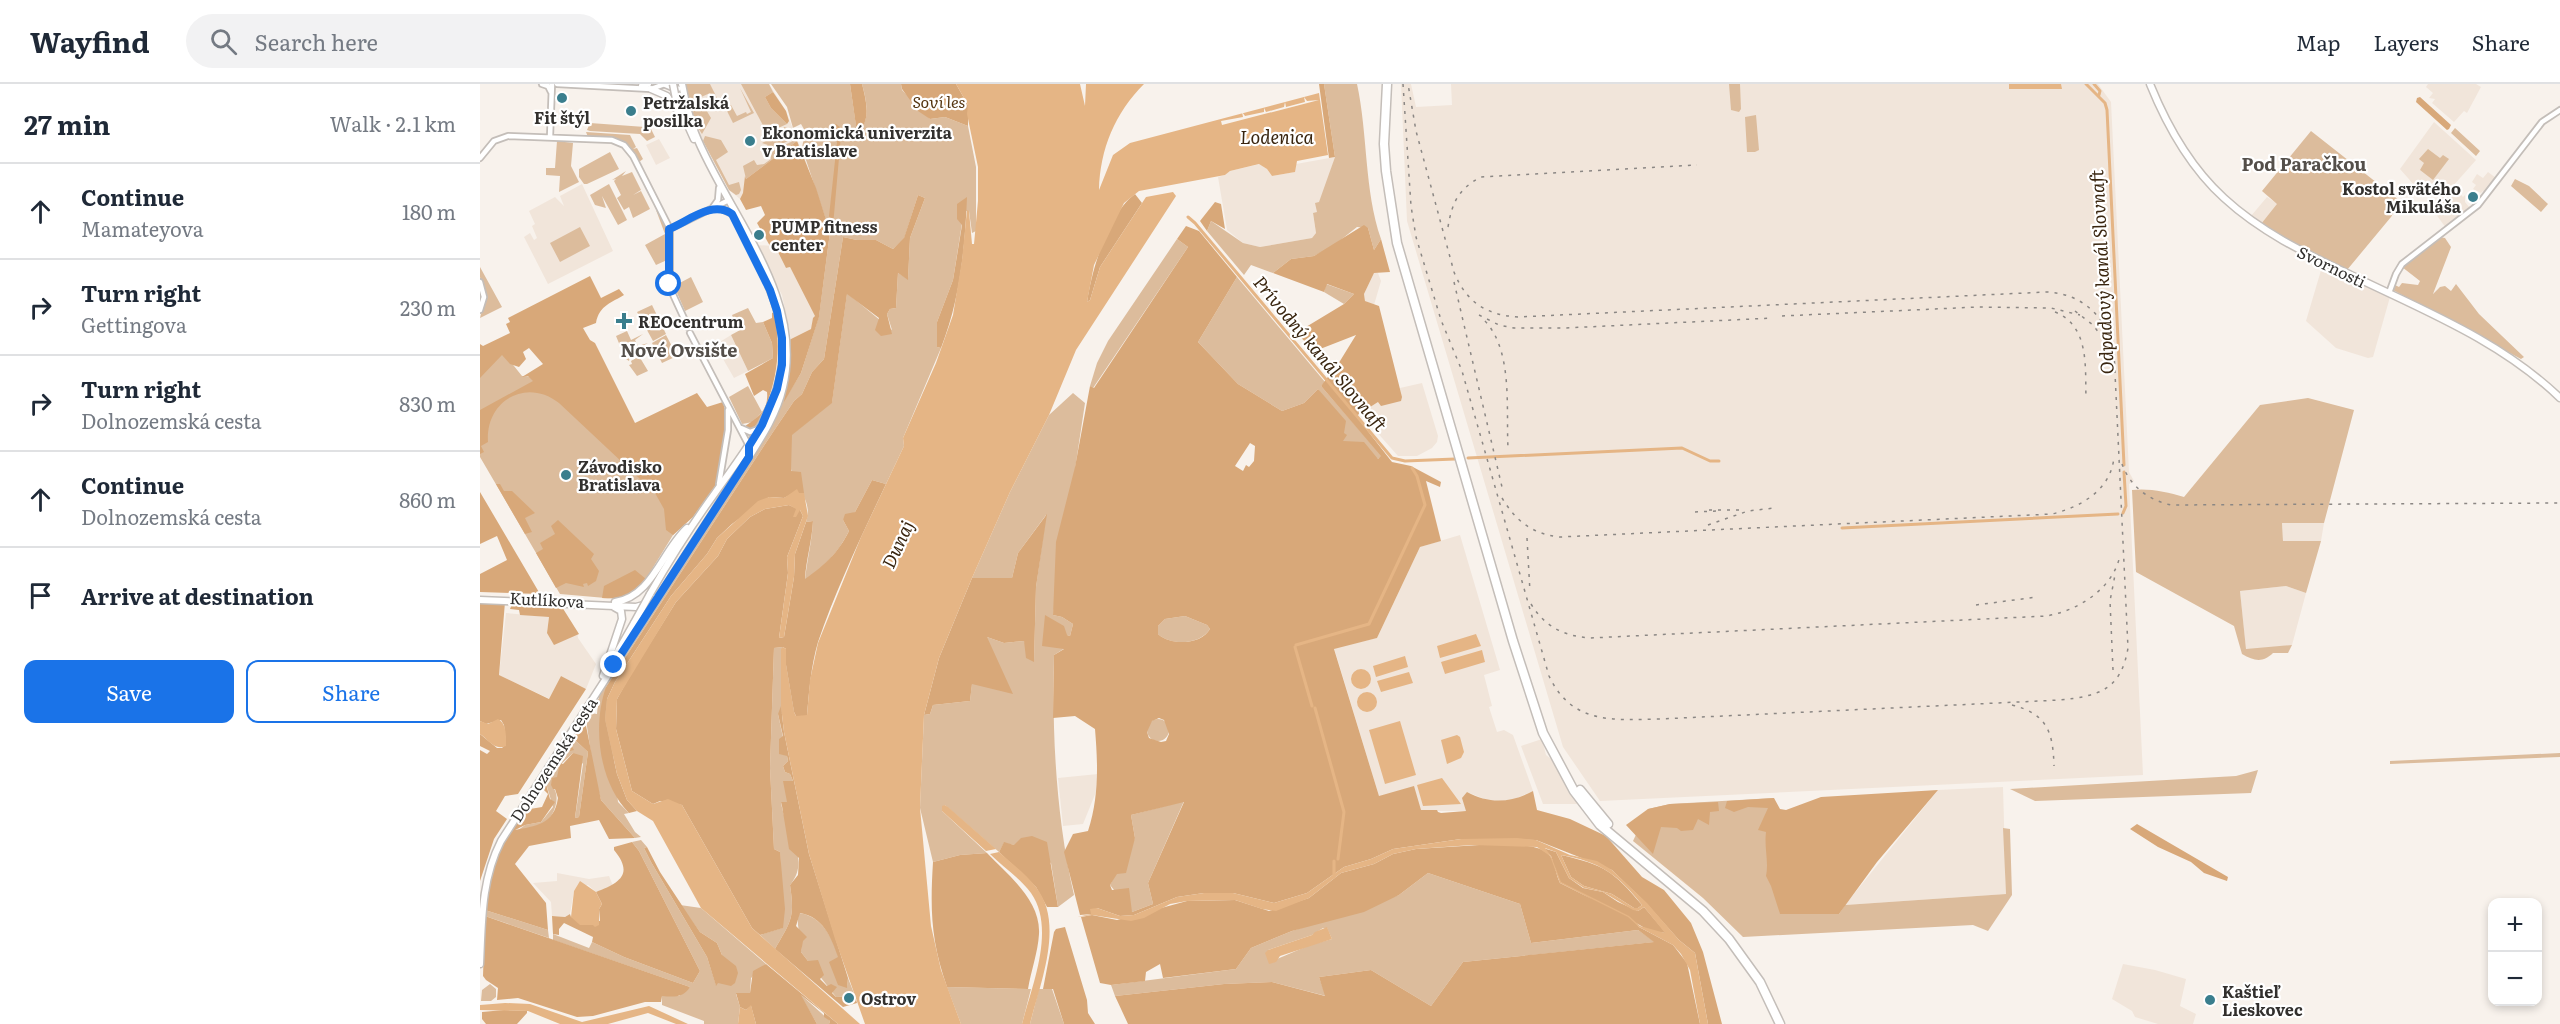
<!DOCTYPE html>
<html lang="en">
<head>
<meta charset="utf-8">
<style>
	:root { --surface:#fff; --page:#f2f2f3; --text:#1f2937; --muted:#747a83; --line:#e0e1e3; --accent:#1a73e8 }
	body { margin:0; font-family:Literata,serif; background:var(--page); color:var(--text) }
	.controls { position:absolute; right:18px; bottom:18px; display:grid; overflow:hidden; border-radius:12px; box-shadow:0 3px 9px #0003 }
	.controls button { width:54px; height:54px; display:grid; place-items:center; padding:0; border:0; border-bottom:2px solid var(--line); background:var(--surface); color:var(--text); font:30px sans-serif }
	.stop { position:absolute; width:18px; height:18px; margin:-14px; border:4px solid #1a73e8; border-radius:50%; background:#fff }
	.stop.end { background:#1a73e8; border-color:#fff; box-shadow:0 2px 6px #0008 }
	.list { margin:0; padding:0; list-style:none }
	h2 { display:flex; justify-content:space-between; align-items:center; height:78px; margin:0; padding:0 24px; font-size:26px }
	h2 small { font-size:20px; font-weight:400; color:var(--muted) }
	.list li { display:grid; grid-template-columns:39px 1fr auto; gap:18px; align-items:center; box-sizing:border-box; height:96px; padding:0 24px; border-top:2px solid var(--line) }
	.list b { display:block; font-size:22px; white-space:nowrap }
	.list p { margin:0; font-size:20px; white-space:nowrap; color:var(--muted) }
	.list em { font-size:20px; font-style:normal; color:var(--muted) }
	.actions { display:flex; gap:12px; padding:18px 24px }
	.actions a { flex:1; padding:14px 0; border:2px solid var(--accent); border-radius:12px; text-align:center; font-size:21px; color:var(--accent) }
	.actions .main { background:var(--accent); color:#fff }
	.icon { flex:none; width:33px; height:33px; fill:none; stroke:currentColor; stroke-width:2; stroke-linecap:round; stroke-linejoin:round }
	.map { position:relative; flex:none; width:2080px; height:940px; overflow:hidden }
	header { display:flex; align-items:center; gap:36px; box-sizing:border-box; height:84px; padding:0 30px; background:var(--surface); border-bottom:2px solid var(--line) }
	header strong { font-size:28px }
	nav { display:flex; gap:33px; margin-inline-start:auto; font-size:21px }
	.search { width:420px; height:54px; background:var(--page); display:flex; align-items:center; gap:15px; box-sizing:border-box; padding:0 21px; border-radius:33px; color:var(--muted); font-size:22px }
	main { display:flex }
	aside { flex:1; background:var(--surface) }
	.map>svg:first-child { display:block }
	.built { fill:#f1e5da }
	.green { fill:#dcbc9c; fill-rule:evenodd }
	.forest { fill:#d8a879; fill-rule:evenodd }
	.water { fill:#e5b585; fill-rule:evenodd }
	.pier { fill:#f8f2ec }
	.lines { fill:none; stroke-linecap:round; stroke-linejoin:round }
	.canal { stroke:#e5b585; stroke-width:3 }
	.minor-casing { stroke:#c4beb9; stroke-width:8 }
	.major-casing { stroke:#c4beb9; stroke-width:9 }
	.highway-casing { stroke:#c4beb9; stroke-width:11 }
	.minor { stroke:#fff; stroke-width:4.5 }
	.major { stroke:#fff; stroke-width:6 }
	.highway { stroke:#fff; stroke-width:8 }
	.rail { stroke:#8b8784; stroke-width:1.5; stroke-dasharray:3 6; stroke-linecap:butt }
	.major-bridge-casing { stroke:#c4beb9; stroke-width:9; stroke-linecap:butt }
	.major-bridge { stroke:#fff; stroke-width:6 }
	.route { stroke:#1a73e8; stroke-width:8 }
	.poi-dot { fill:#3a7e8d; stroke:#fff; stroke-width:2 }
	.labels { text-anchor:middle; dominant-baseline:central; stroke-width:4.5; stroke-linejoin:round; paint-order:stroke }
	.park-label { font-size:16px; font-style:italic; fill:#553510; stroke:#fff }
	.poi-label { font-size:16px; font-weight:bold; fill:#32302e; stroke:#fff; text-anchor:start }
	.street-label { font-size:16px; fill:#32302e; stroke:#fff }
	.water-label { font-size:18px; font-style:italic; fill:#39250f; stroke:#fff }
	.neighbourhood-label { font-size:18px; font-weight:bold; fill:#544f4a; stroke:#fff }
</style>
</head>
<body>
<header>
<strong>Wayfind</strong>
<div class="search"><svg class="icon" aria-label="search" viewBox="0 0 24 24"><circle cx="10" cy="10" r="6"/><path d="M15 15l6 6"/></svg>Search here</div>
<nav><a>Map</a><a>Layers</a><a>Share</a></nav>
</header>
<main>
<aside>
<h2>27 min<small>Walk · 2.1 km</small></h2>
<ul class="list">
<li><svg class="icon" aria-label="ahead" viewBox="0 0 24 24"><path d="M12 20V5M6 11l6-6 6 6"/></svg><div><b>Continue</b><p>Mamateyova</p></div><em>180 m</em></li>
<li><svg class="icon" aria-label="right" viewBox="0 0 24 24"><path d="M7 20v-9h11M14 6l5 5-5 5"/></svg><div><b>Turn right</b><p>Gettingova</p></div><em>230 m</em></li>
<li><svg class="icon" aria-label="right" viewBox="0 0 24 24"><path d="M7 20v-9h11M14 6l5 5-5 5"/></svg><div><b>Turn right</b><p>Dolnozemská cesta</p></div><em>830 m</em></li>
<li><svg class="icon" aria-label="ahead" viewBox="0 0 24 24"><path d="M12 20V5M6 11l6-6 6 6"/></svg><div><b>Continue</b><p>Dolnozemská cesta</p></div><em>860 m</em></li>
<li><svg class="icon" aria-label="arrive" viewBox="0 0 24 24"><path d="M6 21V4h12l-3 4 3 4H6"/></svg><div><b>Arrive at destination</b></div></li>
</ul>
<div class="actions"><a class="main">Save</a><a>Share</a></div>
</aside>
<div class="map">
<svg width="2080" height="940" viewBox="0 0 2080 940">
	<rect width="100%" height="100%" fill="#f8f2ec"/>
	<path class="built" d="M 204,0 L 289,0 L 306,27 L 328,83 L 260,115 L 249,106 L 223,57 L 215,39 Z
		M 921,0 L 931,0 L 936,23 L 972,21 L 971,0 L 1618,0 L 1631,18 L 1649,388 L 1654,397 L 1649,400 L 1663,691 L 1120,717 L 1083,663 L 927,137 Z
		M 1948,0 L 1996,0 L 2001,3 L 1987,29 L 1984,27 L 1974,38 L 1952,19 L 1955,15 L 1949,14 L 1953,9 L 1946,3 Z
		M 1954,38 L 1996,76 L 1973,102 L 1983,113 L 1985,111 L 1985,118 L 1990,124 L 1966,144 L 1950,122 L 1957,118 L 1962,109 L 1956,100 L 1950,99 L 1942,110 L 1920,85 Z
		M 179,55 L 190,74 L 176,81 L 166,61 Z
		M 855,73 L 837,129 L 833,130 L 836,149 L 832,154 L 780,163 L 763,159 L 747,146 L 738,93 L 745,91 L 750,87 L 780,80 L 787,85 L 792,92 L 814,88 L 816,80 Z
		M 2008,88 L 2016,94 L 2005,108 L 2003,107 L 2001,109 L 1993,105 L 1996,101 L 1992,98 L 1997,90 L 2003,94 Z
		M 102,100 L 133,167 L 68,200 L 44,153 L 50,149 L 54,156 L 57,154 L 52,142 L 55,140 L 49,127 L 75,113 L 84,122 L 80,112 Z
		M 1787,113 L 1798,120 L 1781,140 L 1771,132 Z
		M 276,161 L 295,162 L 306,184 L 310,183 L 336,232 L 331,245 L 311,255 L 302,211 Z
		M 1842,183 L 1910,213 L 1893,273 L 1888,274 L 1856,264 L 1826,237 Z
		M 894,189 L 898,189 L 901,197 L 894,221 L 885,217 L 884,210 Z
		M 251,251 L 268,287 L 254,294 L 235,261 Z
		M 942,299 L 958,352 L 957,358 L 952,364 L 937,372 L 918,372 L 880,329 L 898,318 L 921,317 L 920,304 Z
		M 1802,439 L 1844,439 L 1841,457 L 1803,457 Z
		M 980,451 L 1020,586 L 1004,591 L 1012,622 L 1009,623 L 1017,648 L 1024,646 L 1033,651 L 1053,707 L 1035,715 L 1019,717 L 1007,716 L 987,708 L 986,727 L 941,727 L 899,712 L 854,564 L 897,554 L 940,463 Z
		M 1806,502 L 1826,509 L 1812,561 L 1766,566 L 1760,507 Z
		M 26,529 L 69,533 L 67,549 L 97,547 L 98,554 L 116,580 L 106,605 L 81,592 L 70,615 L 19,591 Z
		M 1062,655 L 1066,671 L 1071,675 L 1101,720 L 1063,720 L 1041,662 Z
		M 618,690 L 616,708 L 603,740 L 583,742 L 578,694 Z
		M 1523,703 L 1526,810 L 1365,821 L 1458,706 Z
		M 77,789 L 109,795 L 129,792 L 133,802 L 116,808 L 108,801 L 94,807 L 90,830 L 85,833 L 72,832 L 71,818 L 53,799 L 77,797 Z
		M 1643,880 L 1675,886 L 1706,895 L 1700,922 L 1716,930 L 1713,940 L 1678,940 L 1655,933 L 1652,927 L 1632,915 Z"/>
	<path class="green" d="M 204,0 L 230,0 L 239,18 L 236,21 L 230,9 L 219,14 L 231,34 L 222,50 L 215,39 Z
		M 261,0 L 289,0 L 293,8 L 285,13 L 291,24 L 307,40 L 287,49 Z
		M 291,0 L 370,0 L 377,48 C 392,37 386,15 382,0 L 421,0 L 422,6 L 450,35 L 465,33 L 488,42 L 496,83 L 496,147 L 492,149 L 489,127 L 486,127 L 486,114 L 473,196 L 457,238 L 457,263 L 461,264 L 423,354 L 424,362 L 406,400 L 392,396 L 375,428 L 363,436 L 369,447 C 358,469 345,482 325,496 C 327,476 332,457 333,437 L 326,438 C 334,414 313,404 311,385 C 310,374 311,362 311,351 L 352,318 L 367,209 L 412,246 L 407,230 L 410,225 L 416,224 L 418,189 L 428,195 L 430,154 L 445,114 L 438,111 L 424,155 L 413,165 L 396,156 L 377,156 L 363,153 L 344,275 L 332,288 L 322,310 L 314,317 L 293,348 L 126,603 L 138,718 L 149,729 L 144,730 L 155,748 L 161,753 L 155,754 L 121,716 L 114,690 L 105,629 L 108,631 L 110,629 L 117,630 L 118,619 L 112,620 L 115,614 L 119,615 L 119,610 L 278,363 L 305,303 L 309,256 L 311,255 L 311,273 L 305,315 L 321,289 L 339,232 L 350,148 L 322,64 L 325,47 L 321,40 L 313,44 L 307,23 Z
		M 844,0 L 877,0 C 888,51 884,106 901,155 L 894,166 L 888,144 L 877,143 L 853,162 L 834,172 L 811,175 L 793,189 L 771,181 L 764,191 L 727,147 L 731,137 L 763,159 L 780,163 L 832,154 L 836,149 L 833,129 L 837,128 L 835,119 L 839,118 L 855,73 Z
		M 1249,0 L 1260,0 L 1261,25 L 1259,28 L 1251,26 Z
		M 260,4 L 274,29 L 253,39 L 245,23 L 251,21 L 257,32 L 266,28 L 267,30 L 271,28 Z
		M 1276,31 L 1279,66 L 1275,68 L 1267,68 L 1265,33 Z
		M 110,39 L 165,43 L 169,39 L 170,42 L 167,44 L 171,45 L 175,53 L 167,57 L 160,50 L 110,47 L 107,46 Z
		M 304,43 L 310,45 L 310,56 L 287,67 L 285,64 L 288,61 L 282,59 L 303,48 Z
		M 1975,44 L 2000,67 L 1996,72 L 1971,49 Z
		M 1831,47 L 1920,117 L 1911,133 L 1867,186 L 1824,166 L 1781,140 L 1797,120 L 1782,107 Z
		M 106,48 L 150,51 L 156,63 L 153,65 L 157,64 L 163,75 L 159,78 C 145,53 134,54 108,53 Z
		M 225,52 L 241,56 L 248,68 L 236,76 L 249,101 L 259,98 L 261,106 L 259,110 L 256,111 L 249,106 L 223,57 Z
		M 315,56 L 317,57 L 266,95 L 263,82 L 274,76 L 277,81 L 284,80 L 291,75 L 288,69 Z
		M 77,57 L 93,59 L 91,82 L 99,98 L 79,108 L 80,92 L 66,91 L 66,84 L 75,84 Z
		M 1948,65 L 1960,74 L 1963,71 L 1969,75 L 1953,96 L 1940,86 L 1944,79 L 1939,75 Z
		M 130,68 L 139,85 L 107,100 L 104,100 L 99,93 L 99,85 Z
		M 146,87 L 142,92 L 152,88 L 161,106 L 153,111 L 161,107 L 170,125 L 153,134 L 149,123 L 144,126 L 137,114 L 141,111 L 134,97 L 136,95 L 132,96 Z
		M 2035,95 L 2049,102 L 2068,120 L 2061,128 L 2031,102 Z
		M 129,100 L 147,136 L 138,141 L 122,112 L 126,124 L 115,121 L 110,111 Z
		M 176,126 C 190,139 188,159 187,176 L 176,181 L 165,161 L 185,150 Z
		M 100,143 L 110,162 L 80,178 L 70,159 Z
		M 1959,153 L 1965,154 L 1971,163 L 1953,210 L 1960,203 L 1965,202 L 1971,207 L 1976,200 L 1999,230 L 2044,273 L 2041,275 L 1913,206 L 1915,201 L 1919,203 L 1922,199 L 1938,201 L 1940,197 L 1922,183 Z
		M 697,155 L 708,163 L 613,304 L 610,302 L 617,279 L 628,257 Z
		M 0,183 L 22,223 L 0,234 L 6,211 L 0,193 Z
		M 211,193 L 223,218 L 205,227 L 194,202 Z
		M 757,193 L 845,298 L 841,302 L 902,372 L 898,375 L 862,357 L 864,349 L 838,305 L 824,319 L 802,327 L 758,300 L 718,258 Z
		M 846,200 L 874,210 L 864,220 L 844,208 Z
		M 172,221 L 186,250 L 173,257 L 157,228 Z
		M 268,224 L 276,239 L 283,238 L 292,259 L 293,274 L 268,287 L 251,251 L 262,245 L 258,244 L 252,231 Z
		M 147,247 L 151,256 L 163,250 L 155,256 L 158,262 L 168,259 L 147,270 L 143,269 L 136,252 Z
		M 186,251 L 197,272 L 182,279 L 172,259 Z
		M 22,267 L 42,292 L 60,293 L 209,436 L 193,451 L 166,495 L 137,515 L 80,510 L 0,373 L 0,290 Z
		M 156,267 L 168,287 L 157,292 L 149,281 L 152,280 L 151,277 L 156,274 L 154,270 L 150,272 L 149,277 L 146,275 Z
		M 268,302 L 282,328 L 273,338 L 262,340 L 249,313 Z
		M 593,309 L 605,319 L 573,531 L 582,533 L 593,540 L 590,552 L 587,551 L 585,564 L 574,571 C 572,651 576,733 594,811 L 578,823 L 571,779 L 534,761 L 524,759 L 519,768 L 465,721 L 462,727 L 507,769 L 480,771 L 453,778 L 440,724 L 444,631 L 450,630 L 453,621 L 490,617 L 492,599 L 507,553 L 524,559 L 544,557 L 554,577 L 556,503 L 566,431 L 538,469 L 532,494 L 492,494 L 530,408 L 569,331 Z
		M 1828,314 L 1874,326 L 1844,439 L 1802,439 L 1803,457 L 1841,457 L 1826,509 L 1806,502 L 1760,507 L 1766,565 L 1812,561 L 1808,569 L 1793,569 C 1783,579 1774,577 1762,570 L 1754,542 L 1656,488 L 1652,406 C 1669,404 1687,408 1704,413 L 1780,321 Z
		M 705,532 L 727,541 L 730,545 C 720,561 691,562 678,550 L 678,542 L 685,535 Z
		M 303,563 L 314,628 L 298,630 L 308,677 L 303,682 L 305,688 L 310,690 L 313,697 L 307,718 L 301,718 C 305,748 332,774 310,801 C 315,834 311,837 295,865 L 280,851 L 302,844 L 300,768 L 294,765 L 290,684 L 294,564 Z
		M667 646a11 11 0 1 1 22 0a11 11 0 1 1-22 0Z
		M 95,656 L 108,668 L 99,733 L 95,734 L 103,680 L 93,669 L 79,682 L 81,686 L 73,703 C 82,714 73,737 59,742 C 52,745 44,744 37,747 L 45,741 L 61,738 L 73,723 L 65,696 C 74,686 84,662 95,656 Z
		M 2080,669 L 2080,673 L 1910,680 L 1910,677 Z
		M 1778,686 L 1771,709 L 1555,717 L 1530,705 L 1756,692 Z
		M 1294,714 L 1300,830 L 1359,830 L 1365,821 L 1526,810 L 1523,744 L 1530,745 L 1532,811 L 1508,847 L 1493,841 L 1263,853 L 1223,814 L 1153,757 L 1168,725 L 1190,720 Z
		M 704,717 L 668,799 L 673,820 L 652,828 L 630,801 L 655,754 L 651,731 Z
		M 161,756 L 167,763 L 164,764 L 171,778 L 227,873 L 236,901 L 242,871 L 237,859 L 220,848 L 200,821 L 221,824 L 286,880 L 271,894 L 270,909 L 256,910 L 260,923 L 258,940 L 224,940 L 224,937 L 182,921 L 182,912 L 199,912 L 210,903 L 73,856 L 73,850 L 109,864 L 112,858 L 144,873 L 213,899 L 220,887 L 159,767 L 152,758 Z
		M 948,789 L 1040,820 L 1051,859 L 1158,846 L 1175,858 L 983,878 L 951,922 L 891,886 L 839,893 L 846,912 L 792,898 L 744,900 L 635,912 L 631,901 L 756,885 L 771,864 L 812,847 L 919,811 ZM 843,844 L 847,844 L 852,855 L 830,861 L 797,875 L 788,866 L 832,851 Z
		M 5,826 L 68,846 L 69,854 L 5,832 Z
		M 319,829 C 353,834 359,876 367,903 L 368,894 L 375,912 L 356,913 L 321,868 C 323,852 315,845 319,829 Z
		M 10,900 L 16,905 L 16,913 L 11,917 L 1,917 L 2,906 Z
		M 467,903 L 551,905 L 542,940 L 481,940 Z
		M 559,905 L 572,905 L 584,940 L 550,940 Z
		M 319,909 L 350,937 L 349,940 L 337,940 Z"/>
	<path class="forest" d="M 370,0 L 382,0 C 386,16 392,37 377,49 Z
		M 421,0 L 476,0 L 488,21 L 488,42 L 465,33 L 450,35 L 438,27 L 422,5 Z
		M 839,0 L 844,0 L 855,73 L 849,74 Z
		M 293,8 L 306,27 L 309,37 L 307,40 L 291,24 L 285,13 Z
		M 1940,13 L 1971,41 L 1969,45 L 1967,46 L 1936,18 L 1937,14 Z
		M 356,40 L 361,44 L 361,51 L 353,142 L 349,132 L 358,49 L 358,45 L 353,45 L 352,42 Z
		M 317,57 L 336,104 L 350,148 L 339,233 L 321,289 L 304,318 L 311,273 L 311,255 L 331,245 L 333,234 L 335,232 L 310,183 L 306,184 L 295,162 L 290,162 L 277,139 L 285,131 L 281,122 L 266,126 L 260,115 L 263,109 L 265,92 L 266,95 Z
		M 655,110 L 662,119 L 620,183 L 610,216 L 607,218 C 612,185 628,130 655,110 Z
		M 438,111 L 445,114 L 430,154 L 428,196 L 418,189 L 416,224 L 410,225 L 407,230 L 412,250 L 401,252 L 395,246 L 399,234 L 367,210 L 352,319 L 312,351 L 311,387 L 321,388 L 324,409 L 314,409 L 304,414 L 289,413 L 252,440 L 237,454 L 227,470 L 191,512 L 135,598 L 127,615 L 125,635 L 137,690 L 147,716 L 157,727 L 149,729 C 119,699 112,642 126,603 L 293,348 L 314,317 L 322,310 L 332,288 L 344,275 L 363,153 L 377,156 L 396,156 L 413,165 L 424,154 Z
		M 487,113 C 485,164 480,216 461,264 L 457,263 L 457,238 L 473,196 L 482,141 L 477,135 L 477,120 Z
		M 735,118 L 741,120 L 745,145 L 731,137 L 727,147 L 720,137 Z
		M 884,141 L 888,144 L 894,166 L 901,155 L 910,188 L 894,189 L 884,210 L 885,217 L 899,222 L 922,313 L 921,317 L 901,322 L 898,318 L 876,332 L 912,378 L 931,382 L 961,398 L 960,403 L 946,397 L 961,457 L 940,463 L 897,554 L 854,565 L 899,712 L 934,702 L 941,726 L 957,726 L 958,728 L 961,729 L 986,727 L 982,714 L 987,708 C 1009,720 1031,719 1053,707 L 1057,726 L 1090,735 L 1126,752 L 1162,793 L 1184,806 L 1211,839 L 1223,868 L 1242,940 L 1228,940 L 1215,869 L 1199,856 L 1166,819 L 1132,786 L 1056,756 L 981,755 L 913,765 L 891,775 L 864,783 L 827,809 L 794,819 L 753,809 L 724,809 L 697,813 L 654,831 L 640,832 L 617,824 L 612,830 L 600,831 L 584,768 L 593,750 L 608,747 C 619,713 618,681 615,645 L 595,632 L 573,634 L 574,571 L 584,565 L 562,562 L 565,531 L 584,542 L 587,551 L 590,552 L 593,540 L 582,533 L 573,531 L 576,458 L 595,383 L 610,302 L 614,304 L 708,163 L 697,155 L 706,142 L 719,147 L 757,193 L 718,258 L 758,300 L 802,327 L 824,319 L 838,305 L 866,337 L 864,349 L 867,351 L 863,357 L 884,358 L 898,375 L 901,372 L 841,302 L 860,277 L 876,251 L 835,267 L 816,249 L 864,220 L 874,210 L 847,200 L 844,208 L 793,189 L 811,175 L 834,172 ZM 770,359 L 775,362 L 774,377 L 769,383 L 766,381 L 763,387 L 755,382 ZM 705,532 L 727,541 L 730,545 C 721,561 691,562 678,550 L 678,542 L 685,535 ZM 679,634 L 684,636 L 689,650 L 686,657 L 681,658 L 669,654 L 667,648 L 672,637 ZM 704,718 L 668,799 L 673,820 L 652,828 L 649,804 L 632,806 L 630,801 L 637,790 L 646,789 L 655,754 L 651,731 Z
		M 110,192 L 121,214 L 139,205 L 144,211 C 133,218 119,221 116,239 L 103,244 L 110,256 L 115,259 L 155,339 L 217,309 L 227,323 L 243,318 L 247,333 L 238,398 L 213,433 L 193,451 L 186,446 L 184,425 L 175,409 L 79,319 C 46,293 5,317 8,358 L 1,362 L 4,368 L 0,370 L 0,326 L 53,297 L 48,292 L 42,293 L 63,280 L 49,264 L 43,268 L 46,275 L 39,283 L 30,280 L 22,271 L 0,294 L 0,260 L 3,262 L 30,249 L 26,240 L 30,238 L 28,234 Z
		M 294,228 C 301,261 298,291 286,322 C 283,331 280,340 271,345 L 264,343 C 277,334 289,327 287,308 L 283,306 L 274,312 L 265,290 L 293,274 L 292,259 L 283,238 L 292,234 L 292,229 Z
		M 392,396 L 406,400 C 382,451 356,505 338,558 C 331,582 329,607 327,632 L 316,632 L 314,628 L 306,581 L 306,565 L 303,563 L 294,564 L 290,684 L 294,765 L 300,768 L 305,825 L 303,844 L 280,851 L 272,844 L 202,721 L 180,717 L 173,720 L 152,707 L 136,645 L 137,615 L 151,590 L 196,518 L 238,472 L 247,455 L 270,433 L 285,425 L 309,421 L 320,426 L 323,432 L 307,473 L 308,489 L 299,554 L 304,553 L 314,493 L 315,470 L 326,438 L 333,437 C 332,457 326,476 325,495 C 345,481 358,469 369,447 L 363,436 L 365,430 L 375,428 Z
		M 16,400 L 20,400 L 24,407 L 32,407 L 55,429 L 45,434 L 52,448 L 45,450 Z
		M 0,408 L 53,498 L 60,510 L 0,508 L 0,490 L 27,476 L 17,452 L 0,460 Z
		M 567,430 L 556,503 L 554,578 L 546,574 L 544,557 L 524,559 L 507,553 L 533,610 L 492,600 L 490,617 L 453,621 L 450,630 L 444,631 L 459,574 L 492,494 L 532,494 L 538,469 Z
		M 78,436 L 114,470 L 111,475 L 119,487 L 116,497 L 108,502 L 107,499 L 103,500 L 104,503 L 86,499 L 76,504 L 56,469 L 63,465 L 60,459 L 75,450 L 71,442 Z
		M 155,486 L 166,495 C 155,512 141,515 122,514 L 124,502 Z
		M 25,518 L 19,591 L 69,615 L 81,592 L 106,605 L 38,710 L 25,712 L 16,727 L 27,735 L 14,755 L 0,797 L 0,666 L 7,670 L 10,667 L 0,662 L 0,650 L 17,664 L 22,664 L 26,660 L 24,641 L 21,636 L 6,640 L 0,637 L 0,519 Z
		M 32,520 L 82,523 L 99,550 L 74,561 L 67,549 L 69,533 L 40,531 L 39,526 L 30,525 Z
		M 301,622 L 304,648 L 329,770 L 368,894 L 367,904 L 358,901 L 349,878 L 358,873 C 351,853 343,833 320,829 L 316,842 L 327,853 L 323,857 L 321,868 L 328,877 L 338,876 L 344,891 L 340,895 L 347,902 L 351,900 L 357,903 L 352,909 L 356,913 L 375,912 L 377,919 L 363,923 L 295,865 C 311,837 315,834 310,801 L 318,791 L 319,774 L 309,765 L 302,722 L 301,718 L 307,718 L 303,697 L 313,697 L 310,690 L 305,688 L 303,682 L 308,677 L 307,672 L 299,670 L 299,655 L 303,652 L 298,630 Z
		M 104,632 L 121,716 L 155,754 L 129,755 L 119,736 L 90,742 L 91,754 L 49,762 L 35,780 L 66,819 L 68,846 L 5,826 C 11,781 19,764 44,726 L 62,723 L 68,710 L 59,701 ZM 95,656 L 108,668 L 99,733 L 95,734 L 103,672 L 93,669 L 83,680 L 80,679 L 77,693 L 72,694 L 71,701 L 73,705 L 75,705 L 78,714 C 74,741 55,742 35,746 L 45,741 L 61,738 L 75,718 L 70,715 L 65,696 L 69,694 C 72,682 81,677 86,664 L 90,667 L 94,666 L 90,659 Z
		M 1458,706 L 1397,778 L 1359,830 L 1300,830 L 1291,802 L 1286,792 C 1289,778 1284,764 1286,748 L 1278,746 L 1288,724 L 1268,723 L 1254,728 L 1245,724 L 1247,717 L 1294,714 L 1300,725 L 1306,726 L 1341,713 Z
		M 1238,718 L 1239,727 L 1230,728 L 1229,741 L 1218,735 L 1213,746 L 1201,747 L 1197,744 L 1181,743 L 1173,770 L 1146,741 L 1168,725 L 1190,720 Z
		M 1657,740 L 1748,793 L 1747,797 L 1724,789 L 1711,778 L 1678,763 L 1650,745 Z
		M 552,752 L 567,758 L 578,823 L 567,823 L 556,803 L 519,768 L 524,758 L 534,761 L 541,754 Z
		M 152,758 L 159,767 L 220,887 L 213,899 L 144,873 L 112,858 L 113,853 L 84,839 L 79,845 L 79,851 L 73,850 L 72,832 L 85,833 L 90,830 L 91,833 L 120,837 L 119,825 L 122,820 L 116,808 C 140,799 154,790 134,766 L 134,763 Z
		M 1015,760 C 1031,762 1059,758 1070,772 C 1075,779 1076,791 1080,799 L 1112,815 L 1080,798 L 1071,772 L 1063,764 L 1076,768 L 1089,794 L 1103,804 L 1123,808 L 1138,818 L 1158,827 L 1164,823 L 1186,849 L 1170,847 L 1156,839 L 1159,843 L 1193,861 L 1207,879 L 1220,940 L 648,940 L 635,912 L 744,900 L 792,898 L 845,912 L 839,893 L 891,886 L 951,922 L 983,878 L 1174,858 L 1158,846 L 1051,859 L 1040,820 L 948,789 L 919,811 L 884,828 L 812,847 L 771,864 L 756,885 L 683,894 L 680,880 L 666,888 L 665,897 L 631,901 L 620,899 L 601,833 L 612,831 L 637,836 L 707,817 L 755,816 L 789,827 L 829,814 L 861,789 L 894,780 L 913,770 L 936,765 Z
		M 167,763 L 180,788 L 211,835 L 220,848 L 237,859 L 242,871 L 256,882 L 258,889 L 255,899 L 251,902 L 238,899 L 236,902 L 227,873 L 171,778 L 164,764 Z
		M 507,769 C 528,791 561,816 559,850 C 558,868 551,887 548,905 L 467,903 C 451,857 450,827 453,778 L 480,771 Z
		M 1081,771 C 1125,781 1133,787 1162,821 L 1158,824 L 1154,824 L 1132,810 L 1104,802 L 1091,793 Z
		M 5,832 L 210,903 C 203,914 194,913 182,912 L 181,918 L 165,918 L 113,932 L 97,933 L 38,914 L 17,916 L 18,904 L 6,896 L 3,892 Z
		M 585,843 L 607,916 L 608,929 L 615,940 L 584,940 L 573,905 L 563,905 L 574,848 L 576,845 Z
		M 286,880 L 358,940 L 349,940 L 350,937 L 344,933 L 344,929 L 321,911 L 337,940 L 276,940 L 271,922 L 266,926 L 260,923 L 256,909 L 270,909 L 273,887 Z
		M 24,926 L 47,927 L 47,929 L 37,940 L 6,940 L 2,935 L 2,928 Z"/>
	<path class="water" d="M 476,0 L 600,0 L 605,22 L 606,0 L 664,0 C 635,29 620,65 619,106 L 633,71 L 650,59 L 839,9 L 848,71 L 817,77 L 815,88 L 792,92 L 787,85 L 779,80 L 750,87 L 745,91 L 659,107 L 644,119 L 614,181 L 607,218 L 610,216 L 620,183 L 666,113 L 693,108 L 696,112 L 596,266 L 569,331 L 530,408 L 492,494 L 459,574 L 444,631 L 440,724 L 451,842 L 461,886 L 481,940 L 385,940 L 355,855 L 329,770 L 304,648 L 301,622 L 301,565 L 303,563 L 306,565 L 306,581 L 314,628 L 316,632 L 327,631 L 330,596 L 338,559 L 381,453 L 424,362 L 423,354 L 456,279 L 473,231 L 482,176 L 487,126 L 489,127 L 492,160 L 494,160 L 498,117 L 498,83 L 487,30 L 488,21 Z
		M 1529,0 L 1581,0 L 1582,5 L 1529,5 Z
		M 317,405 L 319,409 L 324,409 L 328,432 L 315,470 L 314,493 L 304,553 L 299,554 L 308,489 L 307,473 L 323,432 L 320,426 L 316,433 L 313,433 L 316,425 L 309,421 L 285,425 L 270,433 L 247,455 L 238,472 L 196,518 L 137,615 L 136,645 L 152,707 L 173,720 L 188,715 L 202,721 L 272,844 L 380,940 L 358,940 L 221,824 L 173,737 L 157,727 L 147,716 L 137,690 L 125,635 L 127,615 L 135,598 L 191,512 L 227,470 L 237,454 L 278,417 L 289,413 L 304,414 Z
		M 996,550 L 1001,562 L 960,574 L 957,562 Z
		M 1002,566 L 1005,578 L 965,590 L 961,578 Z
		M 925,572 L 928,583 L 896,593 L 893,582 Z
		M871 595a10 10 0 1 1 20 0a10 10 0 1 1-20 0Z
		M 929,588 L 933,599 L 901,608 L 897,597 Z
		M877 618a10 10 0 1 1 20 0a10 10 0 1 1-20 0Z
		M 18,635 C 27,640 26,652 26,662 C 14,667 8,655 0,650 L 0,637 L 8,640 Z
		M 920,637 L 936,691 L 905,700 L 889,646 Z
		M 977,651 L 980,653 L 984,668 L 981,674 L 967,680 L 961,656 Z
		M 962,694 L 981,720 L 943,722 L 937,701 Z
		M 465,721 L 468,723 L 516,765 L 506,767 L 462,727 L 462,722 Z
		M 1037,754 L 1056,756 L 1090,771 L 1117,777 L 1132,786 L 1167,819 L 1199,856 L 1215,869 L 1228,940 L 1220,940 L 1210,886 L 1201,870 L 1193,861 L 1159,843 L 1148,833 L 1080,799 L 1070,772 L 1057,763 L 992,761 L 936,765 L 913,770 L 894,780 L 861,789 L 829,814 L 796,827 L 782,825 L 755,816 L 707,817 L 690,820 L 664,834 L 651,837 L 612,831 L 597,833 L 611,830 L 610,825 L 617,824 L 640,832 L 654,831 L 697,813 L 724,809 L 753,809 L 794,819 L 827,809 L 864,783 L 891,775 L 913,765 L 981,755 ZM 1065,764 L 1076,768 L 1089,794 L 1104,804 L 1123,808 L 1153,826 L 1158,827 L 1164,823 L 1185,849 L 1160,842 L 1149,832 L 1081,798 L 1071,772 ZM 1081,771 C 1119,777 1139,791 1162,821 L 1158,824 L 1154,824 L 1132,810 L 1104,802 L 1091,793 Z
		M 519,768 C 531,779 546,790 556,803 C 585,840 560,899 550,940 L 542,940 C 552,901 576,845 551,809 C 540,794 523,783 510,770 Z
		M 100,797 L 116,808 L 122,820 L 119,825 L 119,841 L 115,843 L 113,841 L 100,841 L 91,833 L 94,807 Z
		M 847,843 L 852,855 L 800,872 L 796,878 L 789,880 L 785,869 L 788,866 L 832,851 L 835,848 Z
		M 25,919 L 50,920 L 102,938 L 169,922 L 208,940 L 196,940 L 168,929 L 128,940 L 80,940 L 48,927 L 0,926 L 0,921 Z
		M 271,921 L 276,940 L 258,940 L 260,923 L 266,926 Z"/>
	<path class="pier" d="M 824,13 L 827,17 L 839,16 L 742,41 L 741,37 L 763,33 L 762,28 L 765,32 L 784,28 L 784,24 L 786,28 L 804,23 L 805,18 L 806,23 L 825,18 Z"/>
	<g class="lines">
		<path class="canal" d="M 1606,0 L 1625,19 L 1627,26 L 1644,381
			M 1614,0 L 1620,7 L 1619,11
			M 708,133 L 715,139 L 912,374 L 925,377 L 975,375
			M 988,374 L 1202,364 L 1230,377 L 1239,377
			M 1643,429 L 1646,422 L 1644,388
			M 1362,444 L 1638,430
			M 816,561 L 889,540 L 945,421 L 937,392 L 932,384
			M 815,563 L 832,622
			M 835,624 L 864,728 L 858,775
			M 854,793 L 854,777"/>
		<defs>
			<path id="minor" d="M 62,0 L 68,2 L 71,8
				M 77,0 L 171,5 L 185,0
				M 70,53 L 72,0
				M 0,74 L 14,57 L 28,52 L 132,56 L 144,61 L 153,72 L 190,145 L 190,204 L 208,243
				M 233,123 L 238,116 L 239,104
				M 237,123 L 252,130
				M 190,145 L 249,116
				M 0,198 L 4,213 L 0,226
				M 1909,209 L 1916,190 L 1922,180 L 1998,121 L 2062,38 L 2080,26
				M 210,249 L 269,362
				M 261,344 L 270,348 L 278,345
				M 239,400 L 248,346 L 248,326"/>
			<path id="major" d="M 185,0 L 197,5
				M 1670,0 C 1687,42 1710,83 1744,114 C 1782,149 1827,170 1873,192 C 1945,227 2021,257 2080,314
				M 162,2 L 168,0
				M 171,5 L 187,12 L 197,26
				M 196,15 L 214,55
				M 170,510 C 190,475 211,442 235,409 C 283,342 326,290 289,203
				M 0,516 L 156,523 L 167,520 L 177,513
				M 135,518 C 172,513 182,467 207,444
				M 129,583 L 154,539
				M 123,592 L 142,535 L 141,527 L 134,523
				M 0,880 C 2,838 1,796 21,757 L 269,373 C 283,351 297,329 303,303 C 325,211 247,130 215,49 C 209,33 205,16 202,0"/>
			<path id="highway" d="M 907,0 L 904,60 L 906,87 L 917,159 L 1033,557 L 1063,649 L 1094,707 L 1120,741 L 1223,827 L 1249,855 L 1280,898 L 1300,940
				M 1100,706 L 1128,740"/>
		</defs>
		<use href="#minor" class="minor-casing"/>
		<use href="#major" class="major-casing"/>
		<use href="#highway" class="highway-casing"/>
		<use href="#minor" class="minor"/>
		<use href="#major" class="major"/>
		<use href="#highway" class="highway"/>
		<path class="rail" d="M 923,0 L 931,122 L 936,153 L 961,236 L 982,287 L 1069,592 C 1092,641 1134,636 1180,635 L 1580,616 C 1619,612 1641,606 1648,564 L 1634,268 C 1627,233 1602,209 1566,208 L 1038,233 C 1006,231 986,218 974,188 L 936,47 L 928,0
			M 968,143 C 972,119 978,105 1001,93 L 1217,81
			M 974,198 L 1022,403
			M 1595,227 L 1613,241 L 1625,257
			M 1575,228 C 1610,242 1605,284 1606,315
			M 999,231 L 1019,241 L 1034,244 L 1085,244 L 1293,234
			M 1302,232 L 1498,223 L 1571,224 L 1600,231
			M 1005,237 C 1033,267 1026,324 1028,364
			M 1642,380 C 1650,402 1668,416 1691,421 L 2080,419
			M 1022,414 C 1036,437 1052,450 1080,453 L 1572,430 C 1601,423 1631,406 1634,373
			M 1229,426 L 1262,426
			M 1215,428 L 1238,427
			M 1228,441 L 1268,427 L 1294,424
			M 1047,454 L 1050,508
			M 1051,520 C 1065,543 1084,552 1110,554 L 1566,532 C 1598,527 1634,504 1640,471
			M 1496,521 L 1557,513
			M 1633,586 L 1630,517 L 1635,491
			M 1532,621 C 1568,630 1573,649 1574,682"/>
		<defs>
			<path id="major-bridge" d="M 193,0 L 196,15
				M 154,539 L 170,510"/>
		</defs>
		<use href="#major-bridge" class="major-bridge-casing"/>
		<use href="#major-bridge" class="major-bridge"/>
	</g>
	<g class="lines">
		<path class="route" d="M 134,581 L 269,373 L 269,362 L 282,341 L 297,305 L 302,281 L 302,254 L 297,227 L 290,206 L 252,130 C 232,116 209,137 189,145 L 189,200"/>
	</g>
	<g class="poi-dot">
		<circle cx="82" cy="14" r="6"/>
		<circle cx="151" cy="27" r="6"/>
		<circle cx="270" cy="57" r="6"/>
		<circle cx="1993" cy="113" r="6"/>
		<circle cx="279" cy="151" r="6"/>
		<path d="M141 228h6v6h6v6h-6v6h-6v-6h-6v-6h6z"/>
		<circle cx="86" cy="391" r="6"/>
		<circle cx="369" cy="914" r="6"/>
		<circle cx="1730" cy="916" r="6"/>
	</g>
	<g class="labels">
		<g class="park-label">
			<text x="459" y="17">Soví les</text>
		</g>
		<g class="poi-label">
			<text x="163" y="18">Petržalská<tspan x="163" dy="18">posilka</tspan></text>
			<text x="82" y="33" text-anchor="middle">Fit štýl</text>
			<text x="282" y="48">Ekonomická univerzita<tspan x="282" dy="18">v Bratislave</tspan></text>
			<text x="1981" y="104" text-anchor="end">Kostol svätého<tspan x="1981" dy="18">Mikuláša</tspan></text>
			<text x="291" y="142">PUMP fitness<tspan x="291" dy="18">center</tspan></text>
			<text x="158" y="237">REOcentrum</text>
			<text x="98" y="382">Závodisko<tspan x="98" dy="18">Bratislava</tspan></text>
			<text x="1742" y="907">Kaštieľ<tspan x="1742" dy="18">Lieskovec</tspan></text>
			<text x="381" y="914">Ostrov</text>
		</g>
		<g class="street-label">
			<text transform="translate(1852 182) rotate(26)">Svornosti</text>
			<text transform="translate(67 515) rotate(3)">Kutlíkova</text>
			<text transform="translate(73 675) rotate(-57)">Dolnozemská cesta</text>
		</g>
		<g class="water-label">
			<text x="797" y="52">Lodenica</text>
			<text transform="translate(1621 188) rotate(-93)">Odpadový kanál Slovnaft</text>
			<text transform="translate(841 269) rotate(50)">Prívodný kanál Slovnaft</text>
			<text transform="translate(417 460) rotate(-65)">Dunaj</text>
		</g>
		<g class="neighbourhood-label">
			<text x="1824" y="79">Pod Paračkou</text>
			<text x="199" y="265">Nové Ovsište</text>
		</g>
	</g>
</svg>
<div class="controls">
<button>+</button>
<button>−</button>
</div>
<div class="stop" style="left:189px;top:200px"></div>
<div class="stop end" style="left:134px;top:581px"></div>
</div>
</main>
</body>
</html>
